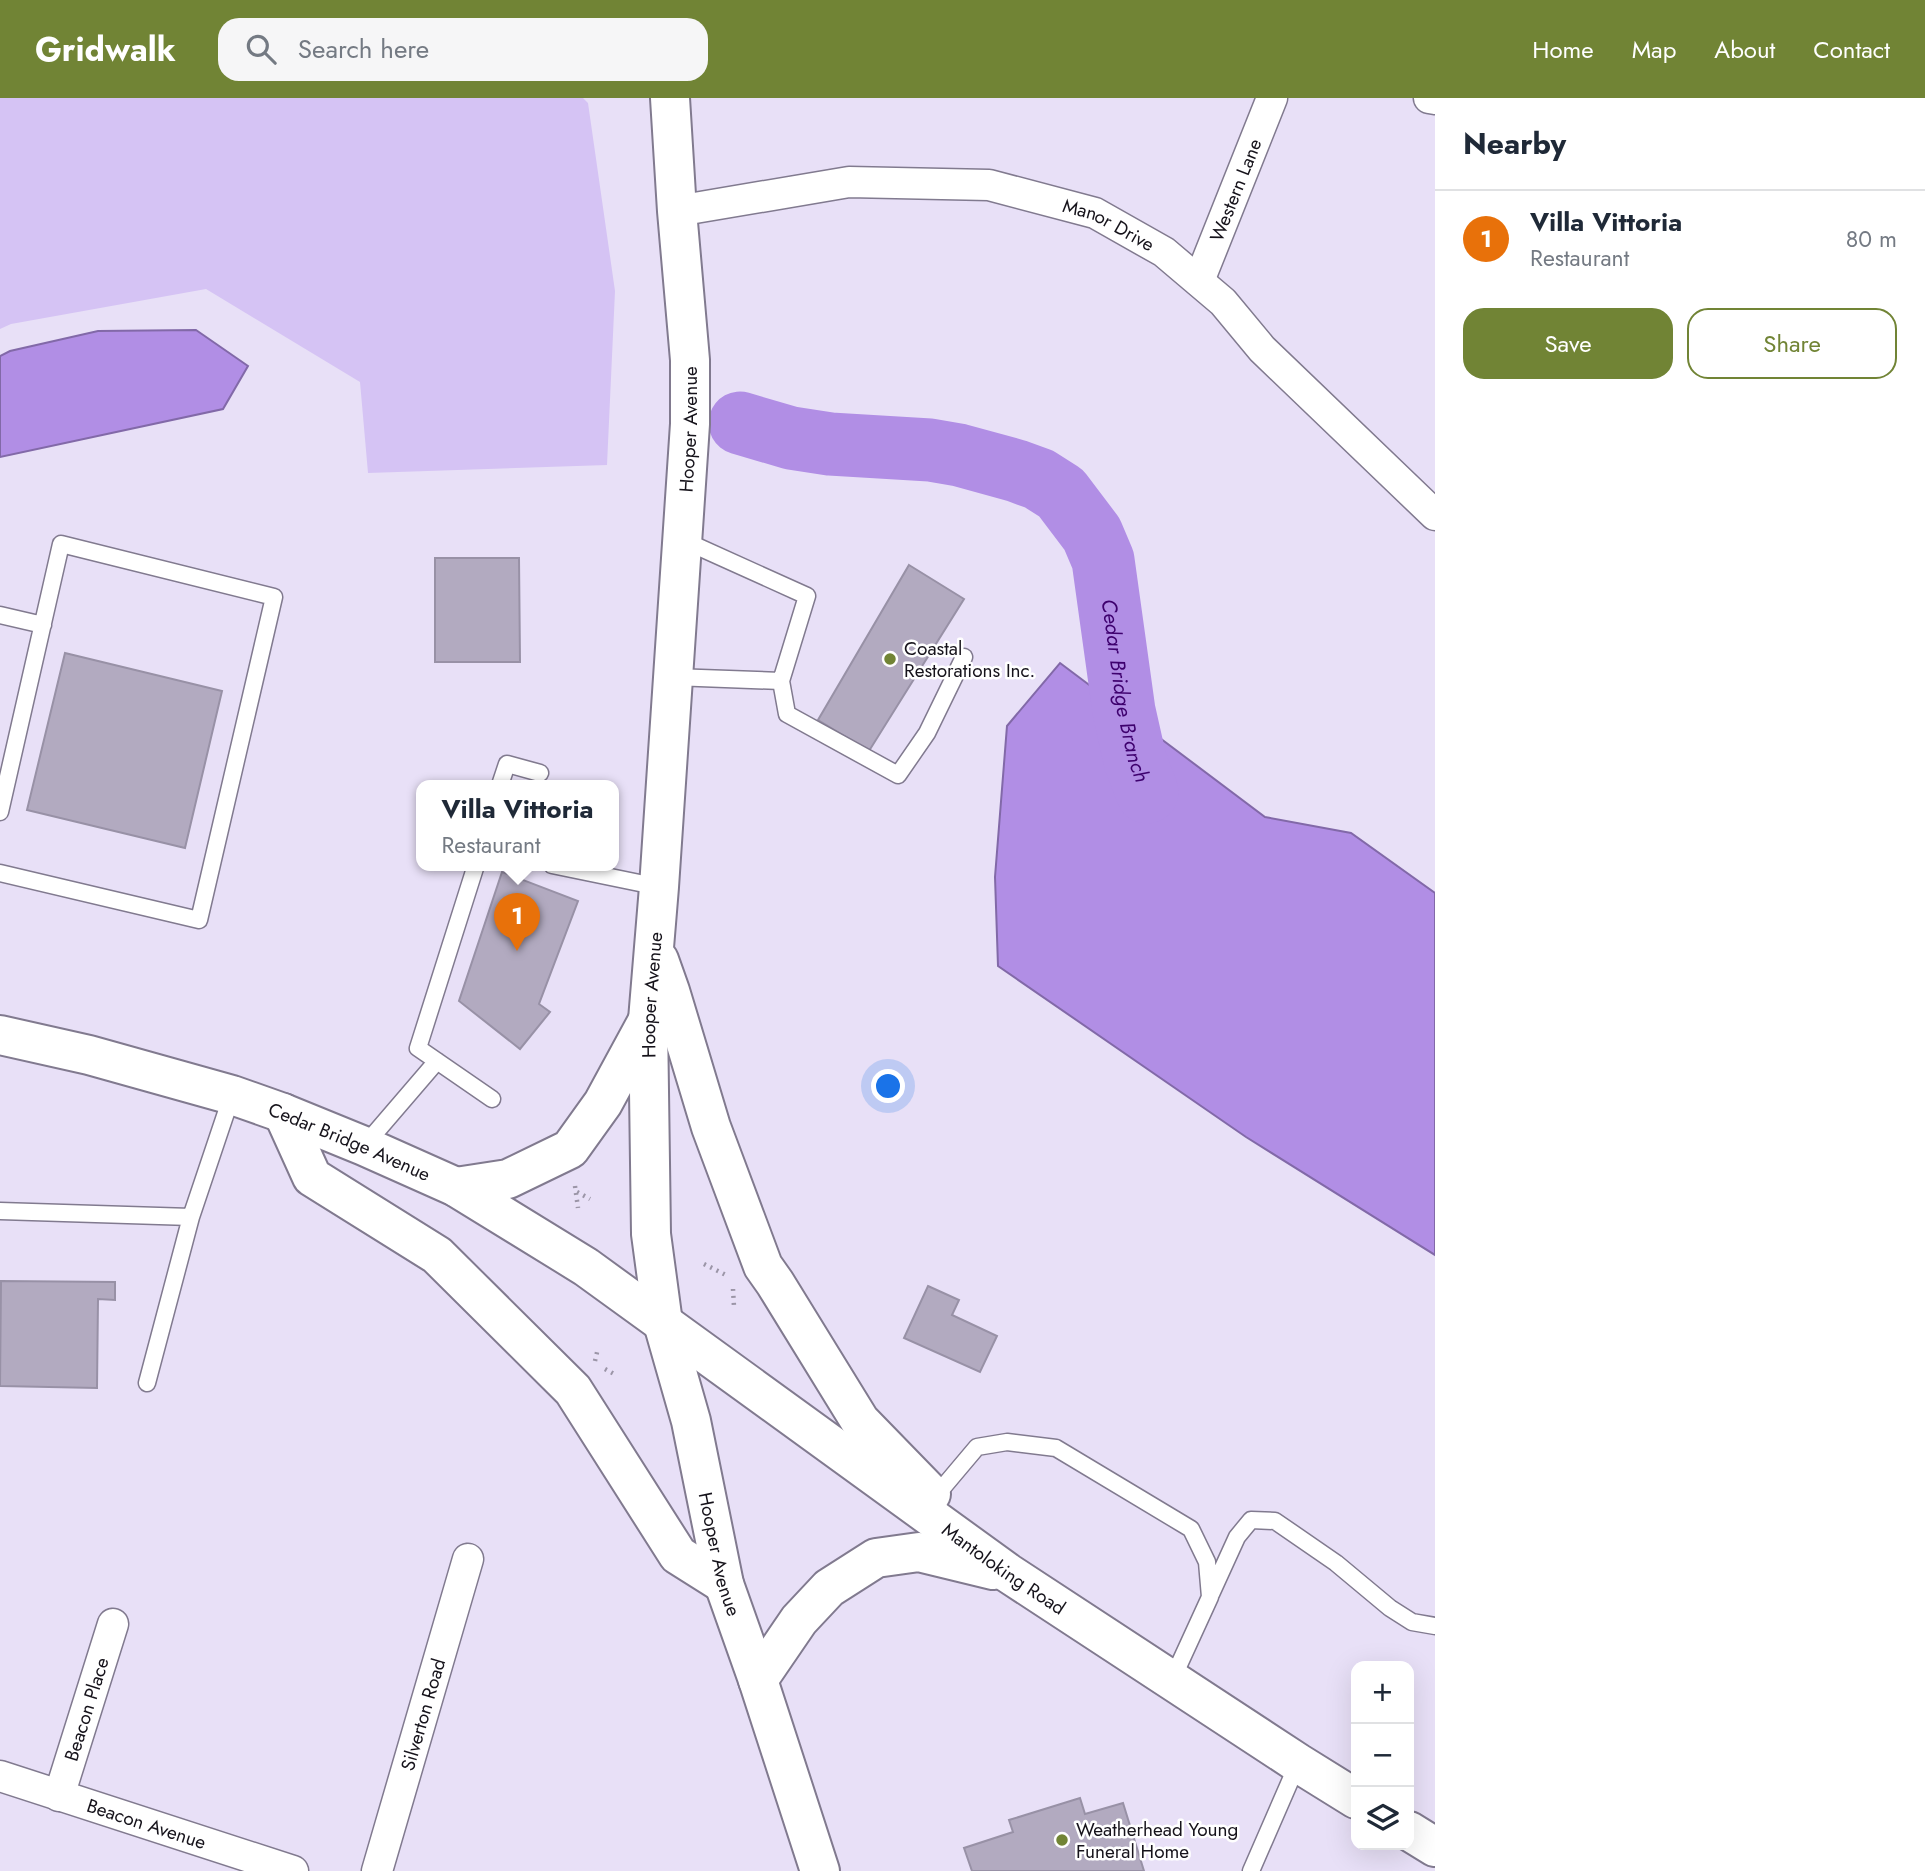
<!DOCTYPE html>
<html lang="en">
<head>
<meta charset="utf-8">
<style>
	:root { --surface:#fff; --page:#f6f6f7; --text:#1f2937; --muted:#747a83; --line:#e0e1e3; --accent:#718435 }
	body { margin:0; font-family:Jost,sans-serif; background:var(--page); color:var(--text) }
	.controls { position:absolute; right:21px; bottom:21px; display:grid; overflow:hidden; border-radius:14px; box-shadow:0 7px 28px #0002 }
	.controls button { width:63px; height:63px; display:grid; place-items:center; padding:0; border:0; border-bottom:2px solid var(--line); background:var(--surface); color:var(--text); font:35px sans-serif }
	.you { position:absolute; left:889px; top:989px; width:24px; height:24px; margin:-18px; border:5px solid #fff; border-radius:50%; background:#1a73e8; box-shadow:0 0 0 10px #1a73e833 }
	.badge { display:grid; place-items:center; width:46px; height:46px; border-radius:50%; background:var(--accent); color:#fff; font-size:23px; font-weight:700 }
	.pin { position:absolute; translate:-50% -58px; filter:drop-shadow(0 2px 4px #0008) }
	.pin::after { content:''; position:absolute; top:37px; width:24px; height:21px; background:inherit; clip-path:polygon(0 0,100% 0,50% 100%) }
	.popup { position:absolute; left:416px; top:682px; width:203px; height:91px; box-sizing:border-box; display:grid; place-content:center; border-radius:14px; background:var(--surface); filter:drop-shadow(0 2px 5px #0005); font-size:23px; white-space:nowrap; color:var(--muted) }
	.popup b { font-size:26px; color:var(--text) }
	.popup::after { content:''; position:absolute; left:50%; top:100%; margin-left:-14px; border:14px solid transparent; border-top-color:var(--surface) }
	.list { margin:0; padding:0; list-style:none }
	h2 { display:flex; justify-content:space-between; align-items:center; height:91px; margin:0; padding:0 28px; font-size:30px }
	h2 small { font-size:23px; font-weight:400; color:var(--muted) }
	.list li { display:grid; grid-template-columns:46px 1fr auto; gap:21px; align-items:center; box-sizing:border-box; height:98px; padding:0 28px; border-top:2px solid var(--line) }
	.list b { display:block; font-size:26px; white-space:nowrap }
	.list p { margin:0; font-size:23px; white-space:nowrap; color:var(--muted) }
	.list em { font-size:23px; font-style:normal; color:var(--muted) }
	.actions { display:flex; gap:14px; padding:21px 28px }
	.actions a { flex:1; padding:16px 0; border:2px solid var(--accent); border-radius:21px; text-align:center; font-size:24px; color:var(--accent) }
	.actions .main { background:var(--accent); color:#fff }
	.icon { flex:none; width:38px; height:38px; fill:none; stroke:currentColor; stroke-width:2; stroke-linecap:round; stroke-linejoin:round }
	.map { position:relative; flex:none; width:1435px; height:1773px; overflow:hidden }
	header { display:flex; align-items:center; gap:42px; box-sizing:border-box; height:98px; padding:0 35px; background:var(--accent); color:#fff }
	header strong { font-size:33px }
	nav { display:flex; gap:38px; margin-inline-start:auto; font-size:24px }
	.search { width:490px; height:63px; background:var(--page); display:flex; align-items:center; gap:18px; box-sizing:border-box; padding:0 24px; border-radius:21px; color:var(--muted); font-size:26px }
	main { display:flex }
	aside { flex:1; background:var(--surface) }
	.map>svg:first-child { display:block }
	.green { fill:#d5c3f4 }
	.water { fill:#b18ee5; stroke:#8269a8; stroke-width:2 }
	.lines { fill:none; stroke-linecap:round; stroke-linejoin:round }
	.river { stroke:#b18ee5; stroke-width:63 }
	.building { fill:#b2aac0; stroke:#9891a6; stroke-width:2 }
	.lane-casing { stroke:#817a8f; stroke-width:19 }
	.street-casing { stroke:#817a8f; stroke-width:33 }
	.secondary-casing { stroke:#817a8f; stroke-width:42 }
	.primary-casing { stroke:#817a8f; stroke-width:42 }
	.path { stroke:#9b95a7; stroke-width:4.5; stroke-dasharray:2 5; stroke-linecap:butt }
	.lane { stroke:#fff; stroke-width:16 }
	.street { stroke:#fff; stroke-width:30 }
	.secondary { stroke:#fff; stroke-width:38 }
	.primary { stroke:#fff; stroke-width:38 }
	.poi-dot { fill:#718435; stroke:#fff; stroke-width:2.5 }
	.labels { text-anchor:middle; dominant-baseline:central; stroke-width:5; stroke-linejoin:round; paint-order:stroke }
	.street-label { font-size:19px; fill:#16131b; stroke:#fff }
	.poi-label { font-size:19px; fill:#16131b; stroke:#fff; text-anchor:start }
	.water-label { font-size:21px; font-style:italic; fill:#3e016e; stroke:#fff }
</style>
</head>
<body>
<header>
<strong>Gridwalk</strong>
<div class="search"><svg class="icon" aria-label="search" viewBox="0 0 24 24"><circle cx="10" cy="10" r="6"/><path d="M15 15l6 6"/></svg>Search here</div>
<nav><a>Home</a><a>Map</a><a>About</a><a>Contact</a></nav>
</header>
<main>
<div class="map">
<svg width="1435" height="1773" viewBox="0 0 1435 1773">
	<rect width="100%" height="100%" fill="#e8e0f7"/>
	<path class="green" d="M 0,0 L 583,0 L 588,5 L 615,193 L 607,367 L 368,375 L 360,284 L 206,191 L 11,226 L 0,231 Z"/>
	<path class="water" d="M 196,232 L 248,268 L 223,311 L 0,359 L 0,258 L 10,253 L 98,233 Z
		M 1060,565 L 1265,719 L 1351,735 L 1435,795 L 1435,1157 L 1246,1039 L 998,868 L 995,779 L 1007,628 Z"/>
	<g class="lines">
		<path class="river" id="s1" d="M 740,325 L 791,340 L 830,346 L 930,352 L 959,357 L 1017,373 L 1039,381 L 1061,395 L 1092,436 L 1103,462 L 1124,613 L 1135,662 L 1147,694"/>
	</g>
	<path class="building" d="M 435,460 L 519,460 L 520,564 L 435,564 Z
		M 909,467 L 964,501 L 869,653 L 818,622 Z
		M 65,555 L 222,593 L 185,750 L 27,712 Z
		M 502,774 L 578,803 L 539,906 L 550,914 L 520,951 L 459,903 Z
		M 1,1183 L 115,1184 L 115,1202 L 98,1201 L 97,1290 L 0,1288 Z
		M 928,1188 L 959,1202 L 952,1217 L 997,1238 L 980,1274 L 904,1240 Z
		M 1080,1700 L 1085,1716 L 1123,1705 L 1144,1773 L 972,1773 L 964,1750 L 1013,1734 L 1009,1722 Z"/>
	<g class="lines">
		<defs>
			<path id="lane" d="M 0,517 L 43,527
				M 673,579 L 781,583 L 807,498 L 683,442
				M 781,583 L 787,616 L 898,677 L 927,635 L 964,559
				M 500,687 L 507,666 L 540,675
				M 0,714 L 61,446 L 274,499 L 199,822 L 0,775
				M 476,767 L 418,950 L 492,1001
				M 552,767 L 659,789
				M 364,1048 L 437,963
				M 0,1113 L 191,1119 L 232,997
				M 147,1285 L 191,1119
				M 934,1400 L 977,1349 L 1007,1344 L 1056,1350 L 1191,1431 L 1207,1464 L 1210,1499 L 1172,1582
				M 1211,1496 L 1237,1439 L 1251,1422 L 1275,1423 L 1336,1465 L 1390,1510 L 1412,1524 L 1435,1528
				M 1251,1773 L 1298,1665"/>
			<g id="street">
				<path d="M 1429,0 L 1435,1"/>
				<path id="s2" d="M 677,113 L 849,84 L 989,87 L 1095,115 L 1164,154 L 1223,204 L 1262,251 L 1435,417"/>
				<path id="s3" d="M 1199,183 L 1272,0"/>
				<path id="s4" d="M 0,1678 L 293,1773"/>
				<path id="s5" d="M 59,1698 L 113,1526"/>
				<path id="s6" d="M 377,1773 L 468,1461"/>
			</g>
			<g id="secondary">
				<path id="s7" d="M 663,1225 L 691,1323 L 724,1486 L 758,1582 L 820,1773"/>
			</g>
			<g id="primary">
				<path d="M 659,862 L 670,893 L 711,1029 L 763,1168 L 775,1185 L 860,1323 L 931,1396"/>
				<path id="s8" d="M 0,937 L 89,957 L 232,997 L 283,1015 L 364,1048 L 456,1089 L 586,1169 L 1008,1475 L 1298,1665 L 1356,1701"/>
				<path d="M 283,1015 L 312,1079 L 437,1157 L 573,1292 L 678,1457 L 724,1486"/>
				<path d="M 456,1089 L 508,1081 L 570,1051 L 603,1005 L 647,924"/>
				<path id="s9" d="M 663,1225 L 651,1136 L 648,922 L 659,789 L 690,326 L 690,262 L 677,113 L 670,0"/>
				<path d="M 758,1582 L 799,1522 L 829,1490 L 876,1460 L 919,1454 L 993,1472"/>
				<path d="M 1409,1733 L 1435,1749"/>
			</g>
		</defs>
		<use href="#lane" class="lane-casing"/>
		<use href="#street" class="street-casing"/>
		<use href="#secondary" class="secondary-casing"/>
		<use href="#primary" class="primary-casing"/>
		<path class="path" d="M 575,1088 L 578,1110
			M 577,1094 L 590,1101
			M 704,1166 L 728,1178
			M 733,1191 L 734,1209
			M 595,1263 L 598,1250
			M 605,1271 L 616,1277"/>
		<use href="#lane" class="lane"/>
		<use href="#street" class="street"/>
		<use href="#secondary" class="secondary"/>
		<use href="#primary" class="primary"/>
	</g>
	<g class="poi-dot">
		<circle cx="890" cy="561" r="7"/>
		<circle cx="1062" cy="1742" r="7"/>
	</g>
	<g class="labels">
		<g class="street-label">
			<text stroke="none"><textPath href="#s3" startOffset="98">Western Lane</textPath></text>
			<text stroke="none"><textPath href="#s2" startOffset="441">Manor Drive</textPath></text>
			<text stroke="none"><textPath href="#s9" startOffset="896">Hooper Avenue</textPath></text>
			<text stroke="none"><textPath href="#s9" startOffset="329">Hooper Avenue</textPath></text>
			<text stroke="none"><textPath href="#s8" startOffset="366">Cedar Bridge Avenue</textPath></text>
			<text stroke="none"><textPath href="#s7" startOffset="238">Hooper Avenue</textPath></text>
			<text stroke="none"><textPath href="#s8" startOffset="1150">Mantoloking Road</textPath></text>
			<text stroke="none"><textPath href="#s5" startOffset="91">Beacon Place</textPath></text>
			<text stroke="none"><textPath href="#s6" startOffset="163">Silverton Road</textPath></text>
			<text stroke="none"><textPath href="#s4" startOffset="154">Beacon Avenue</textPath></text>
		</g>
		<g class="poi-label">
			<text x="904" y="550">Coastal<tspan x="904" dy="22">Restorations Inc.</tspan></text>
			<text x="1076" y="1731">Weatherhead Young<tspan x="1076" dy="22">Funeral Home</tspan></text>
		</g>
		<g class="water-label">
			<text stroke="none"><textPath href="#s1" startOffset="544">Cedar Bridge Branch</textPath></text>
		</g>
	</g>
</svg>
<div class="controls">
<button>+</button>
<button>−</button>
<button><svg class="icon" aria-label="layers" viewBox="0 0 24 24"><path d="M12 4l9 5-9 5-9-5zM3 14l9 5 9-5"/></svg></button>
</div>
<div class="you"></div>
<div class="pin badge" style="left:517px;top:853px;background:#e8710a">1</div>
<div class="popup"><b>Villa Vittoria</b>Restaurant</div>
</div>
<aside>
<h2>Nearby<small></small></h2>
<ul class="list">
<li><span class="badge" style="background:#e8710a">1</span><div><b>Villa Vittoria</b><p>Restaurant</p></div><em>80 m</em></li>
</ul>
<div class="actions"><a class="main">Save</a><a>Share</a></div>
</aside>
</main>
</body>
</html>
